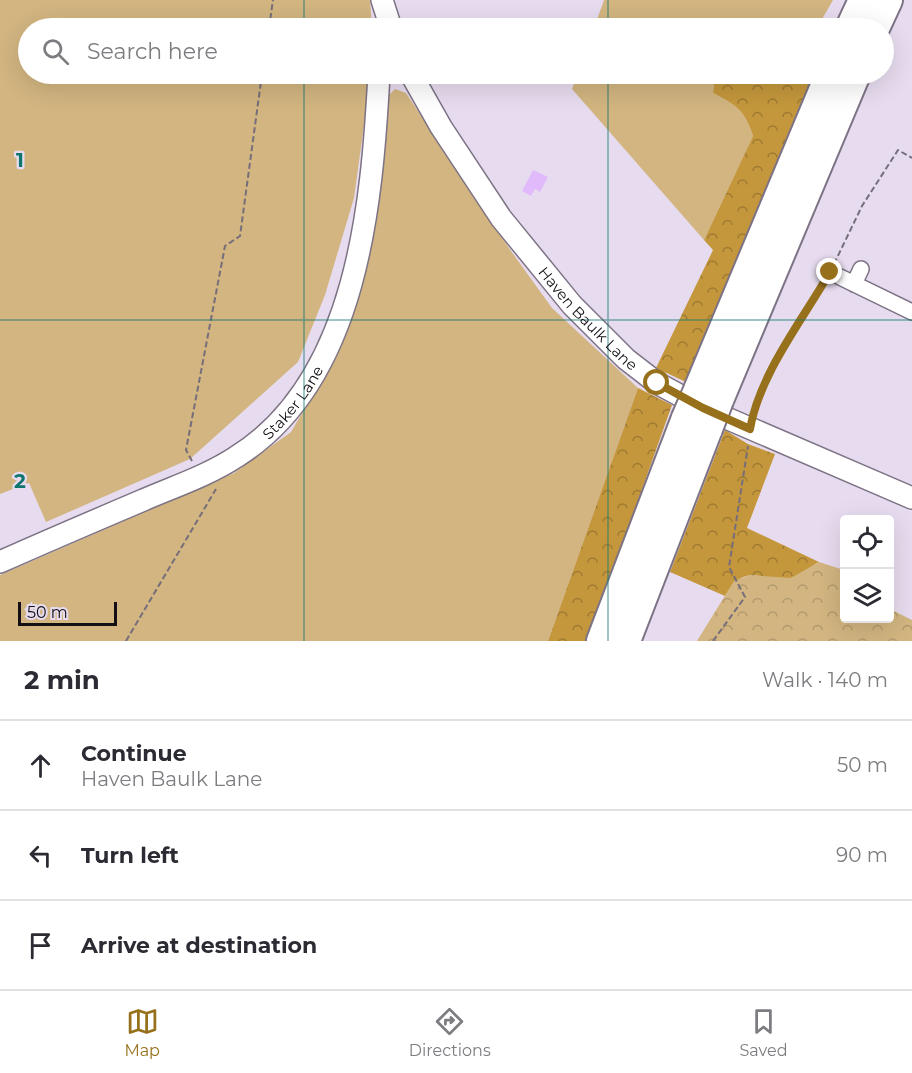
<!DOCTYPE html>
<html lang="en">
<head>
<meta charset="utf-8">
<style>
	:root { --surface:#fff; --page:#f2f2f3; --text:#2b2b33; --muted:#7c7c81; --line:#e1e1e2; --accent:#97701b }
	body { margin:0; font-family:Montserrat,sans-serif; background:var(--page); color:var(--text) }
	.controls { position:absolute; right:18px; bottom:18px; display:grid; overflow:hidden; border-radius:6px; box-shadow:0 6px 24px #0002 }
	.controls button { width:54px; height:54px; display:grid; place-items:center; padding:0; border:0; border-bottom:2px solid var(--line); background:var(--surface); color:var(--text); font:30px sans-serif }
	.scale { position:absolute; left:18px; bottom:15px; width:99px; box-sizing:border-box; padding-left:6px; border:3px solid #130f15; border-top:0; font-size:16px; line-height:21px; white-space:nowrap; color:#130f15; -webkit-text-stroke:4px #e7dcef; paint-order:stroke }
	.stop { position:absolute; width:18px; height:18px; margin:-14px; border:4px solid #97701b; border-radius:50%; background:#fff }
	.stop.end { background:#97701b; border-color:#fff; box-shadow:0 2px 6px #0008 }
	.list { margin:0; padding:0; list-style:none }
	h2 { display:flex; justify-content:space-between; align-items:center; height:78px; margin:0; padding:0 24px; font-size:26px }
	h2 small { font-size:20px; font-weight:400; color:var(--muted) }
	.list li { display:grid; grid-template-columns:39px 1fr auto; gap:18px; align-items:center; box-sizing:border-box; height:90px; padding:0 24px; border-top:2px solid var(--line) }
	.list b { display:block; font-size:22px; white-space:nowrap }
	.list p { margin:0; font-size:20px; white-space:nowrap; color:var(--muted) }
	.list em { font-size:20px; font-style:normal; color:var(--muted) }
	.icon { flex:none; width:33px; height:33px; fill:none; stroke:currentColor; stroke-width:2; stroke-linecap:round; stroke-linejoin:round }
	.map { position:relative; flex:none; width:912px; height:641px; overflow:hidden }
	.search { position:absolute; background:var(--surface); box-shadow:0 6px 24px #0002; left:18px; right:18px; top:18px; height:66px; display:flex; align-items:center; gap:15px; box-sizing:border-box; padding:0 21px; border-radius:33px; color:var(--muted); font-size:22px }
	.sheet { height:348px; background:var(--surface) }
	nav { display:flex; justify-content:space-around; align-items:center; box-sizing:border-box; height:84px; border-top:2px solid var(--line); background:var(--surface); font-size:16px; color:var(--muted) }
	nav a { display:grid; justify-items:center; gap:3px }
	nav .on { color:var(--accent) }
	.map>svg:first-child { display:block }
	.green { fill:#d2b580 }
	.forest { fill:url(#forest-crowns) }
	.park { fill:url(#park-crowns) }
	.building { fill:#e0bafa }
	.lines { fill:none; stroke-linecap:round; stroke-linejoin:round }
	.street-casing { stroke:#7d7384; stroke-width:18 }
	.secondary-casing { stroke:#7d7384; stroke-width:24 }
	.highway-casing { stroke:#7d7384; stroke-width:32 }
	.path { stroke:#766e7a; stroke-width:2; stroke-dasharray:6 3; stroke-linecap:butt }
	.street { stroke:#fff; stroke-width:15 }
	.secondary { stroke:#fff; stroke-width:21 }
	.highway { stroke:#fff; stroke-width:28 }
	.highway-bridge-casing { stroke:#7d7384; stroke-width:32; stroke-linecap:butt }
	.highway-bridge { stroke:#fff; stroke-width:28 }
	.route { stroke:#97701b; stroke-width:8 }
	.grid { fill:none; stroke:#0f766e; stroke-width:1.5; stroke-opacity:0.55 }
	.labels { text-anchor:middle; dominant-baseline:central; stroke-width:4.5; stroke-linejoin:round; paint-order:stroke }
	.street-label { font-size:15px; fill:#130f15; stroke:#e7dcef }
	.grid-label { font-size:20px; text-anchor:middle; font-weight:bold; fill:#0f766e; stroke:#e7dcef; stroke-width:4.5; stroke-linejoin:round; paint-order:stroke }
</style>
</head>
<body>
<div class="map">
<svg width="912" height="641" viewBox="0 0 912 641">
	<defs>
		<pattern id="forest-crowns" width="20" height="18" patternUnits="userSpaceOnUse" patternTransform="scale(1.5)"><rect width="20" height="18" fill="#c4973c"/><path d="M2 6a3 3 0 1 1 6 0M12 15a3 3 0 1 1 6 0" fill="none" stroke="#9e7a31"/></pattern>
		<pattern id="park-crowns" width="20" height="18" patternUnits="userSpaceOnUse" patternTransform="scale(1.5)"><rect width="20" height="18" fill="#d2b580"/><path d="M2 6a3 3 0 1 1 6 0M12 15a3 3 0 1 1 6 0" fill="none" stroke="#b39a6e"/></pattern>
	</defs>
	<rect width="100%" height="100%" fill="#e7dcef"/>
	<path class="green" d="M 0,0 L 370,0 L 372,28 L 28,28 L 28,74 L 371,74 L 354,198 L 325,295 L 298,362 L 190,459 L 46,522 L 29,483 L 0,494 Z
		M 604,0 L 833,0 L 817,28 L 594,28 Z
		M 577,74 L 715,74 L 713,93 C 736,105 745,110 753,136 L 704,240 L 572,89 Z
		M 395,89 L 406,93 L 511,251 L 552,308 L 638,388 L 548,641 L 0,641 L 0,575 L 234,473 L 291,432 L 326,372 L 370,246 L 389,95 Z"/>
	<path class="forest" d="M 715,74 L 815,74 L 804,107 L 759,207 L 688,383 L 656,368 L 713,250 L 704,240 L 753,136 C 745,110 736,105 713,93 Z
		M 638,388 L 672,405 L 588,641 L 548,641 Z
		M 725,430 L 748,444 L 775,454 L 747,528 L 819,562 C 811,566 800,576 791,578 C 760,584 748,559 725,596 L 670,572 Z"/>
	<path class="park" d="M 819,562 L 844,570 L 844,618 L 890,618 L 890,603 L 892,610 L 912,620 L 912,641 L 697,641 L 734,581 L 750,575 L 791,578 Z"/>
	<path class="building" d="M 533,170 L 548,177 L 540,192 L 535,189 L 531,196 L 522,191 Z"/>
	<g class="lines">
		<defs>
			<path id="street" d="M 840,277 L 912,312
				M 854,284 L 861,269"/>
			<g id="secondary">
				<path d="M 382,0 L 391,28"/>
				<path id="s1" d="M 411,74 L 441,127 L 501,218 L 572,305 L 626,359 L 657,383 L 703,408 L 912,498"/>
				<path id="s2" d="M 0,562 C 47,541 94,521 141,501 C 173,487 207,476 236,457 C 358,381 372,203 379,74"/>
			</g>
			<path id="highway" d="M 850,28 L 863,0
				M 875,28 L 888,0
				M 698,390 L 830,74
				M 719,400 L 856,74
				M 601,641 L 686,418
				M 626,641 L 708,429"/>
		</defs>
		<use href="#street" class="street-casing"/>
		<use href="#secondary" class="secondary-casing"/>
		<use href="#highway" class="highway-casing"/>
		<path class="path" d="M 269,28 L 273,0
			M 834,264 L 862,206 L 898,150 L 912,158
			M 754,412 L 773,365 L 826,280
			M 192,461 L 186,450 L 225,246 L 240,236 L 262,74
			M 126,641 L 216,489
			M 713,641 L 745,597 L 729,567 L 748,446"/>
		<use href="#street" class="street"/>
		<use href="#secondary" class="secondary"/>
		<use href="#highway" class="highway"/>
		<defs>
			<path id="highway-bridge" d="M 686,418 L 698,390
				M 708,429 L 719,400"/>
		</defs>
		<use href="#highway-bridge" class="highway-bridge-casing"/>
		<use href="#highway-bridge" class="highway-bridge"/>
	</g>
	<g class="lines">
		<path class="route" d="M 657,383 L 703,408 L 750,429 C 760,373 802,321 830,272"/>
	</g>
	<path class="grid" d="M 304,0 L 304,28M 608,0 L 608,28M 304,74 L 304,641M 608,74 L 608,641M 0,320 L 912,320"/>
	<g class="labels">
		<g class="street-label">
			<text stroke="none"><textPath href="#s1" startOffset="303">Haven Baulk Lane</textPath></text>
			<text stroke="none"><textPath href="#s2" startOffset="338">Staker Lane</textPath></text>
		</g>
	</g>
	<g class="grid-label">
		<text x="20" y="167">1</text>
		<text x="20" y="488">2</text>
	</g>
</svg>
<div class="controls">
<button><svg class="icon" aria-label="locate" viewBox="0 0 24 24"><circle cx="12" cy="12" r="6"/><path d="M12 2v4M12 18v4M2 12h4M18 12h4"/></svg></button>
<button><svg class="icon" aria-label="layers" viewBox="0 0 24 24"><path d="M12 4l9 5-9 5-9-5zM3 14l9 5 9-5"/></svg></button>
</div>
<div class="scale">50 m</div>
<div class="stop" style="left:657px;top:383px"></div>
<div class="stop end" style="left:830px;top:272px"></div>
<div class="search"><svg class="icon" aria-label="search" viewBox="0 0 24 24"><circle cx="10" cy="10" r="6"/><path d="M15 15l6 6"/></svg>Search here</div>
</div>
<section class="sheet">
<h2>2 min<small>Walk · 140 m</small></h2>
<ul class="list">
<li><svg class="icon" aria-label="ahead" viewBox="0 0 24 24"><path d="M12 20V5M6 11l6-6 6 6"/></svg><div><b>Continue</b><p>Haven Baulk Lane</p></div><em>50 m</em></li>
<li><svg class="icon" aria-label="left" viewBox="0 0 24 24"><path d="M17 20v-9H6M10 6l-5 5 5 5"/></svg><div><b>Turn left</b></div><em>90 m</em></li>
<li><svg class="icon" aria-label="arrive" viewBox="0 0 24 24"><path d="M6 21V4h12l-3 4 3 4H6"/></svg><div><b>Arrive at destination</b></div></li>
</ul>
</section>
<nav>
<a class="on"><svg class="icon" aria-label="map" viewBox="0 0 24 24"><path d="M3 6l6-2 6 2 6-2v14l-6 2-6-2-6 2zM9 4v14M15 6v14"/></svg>Map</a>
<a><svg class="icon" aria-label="directions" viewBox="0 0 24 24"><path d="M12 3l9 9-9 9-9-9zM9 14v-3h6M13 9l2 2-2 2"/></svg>Directions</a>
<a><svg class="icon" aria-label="saved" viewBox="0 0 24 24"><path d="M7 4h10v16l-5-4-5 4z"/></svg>Saved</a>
</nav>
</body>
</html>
